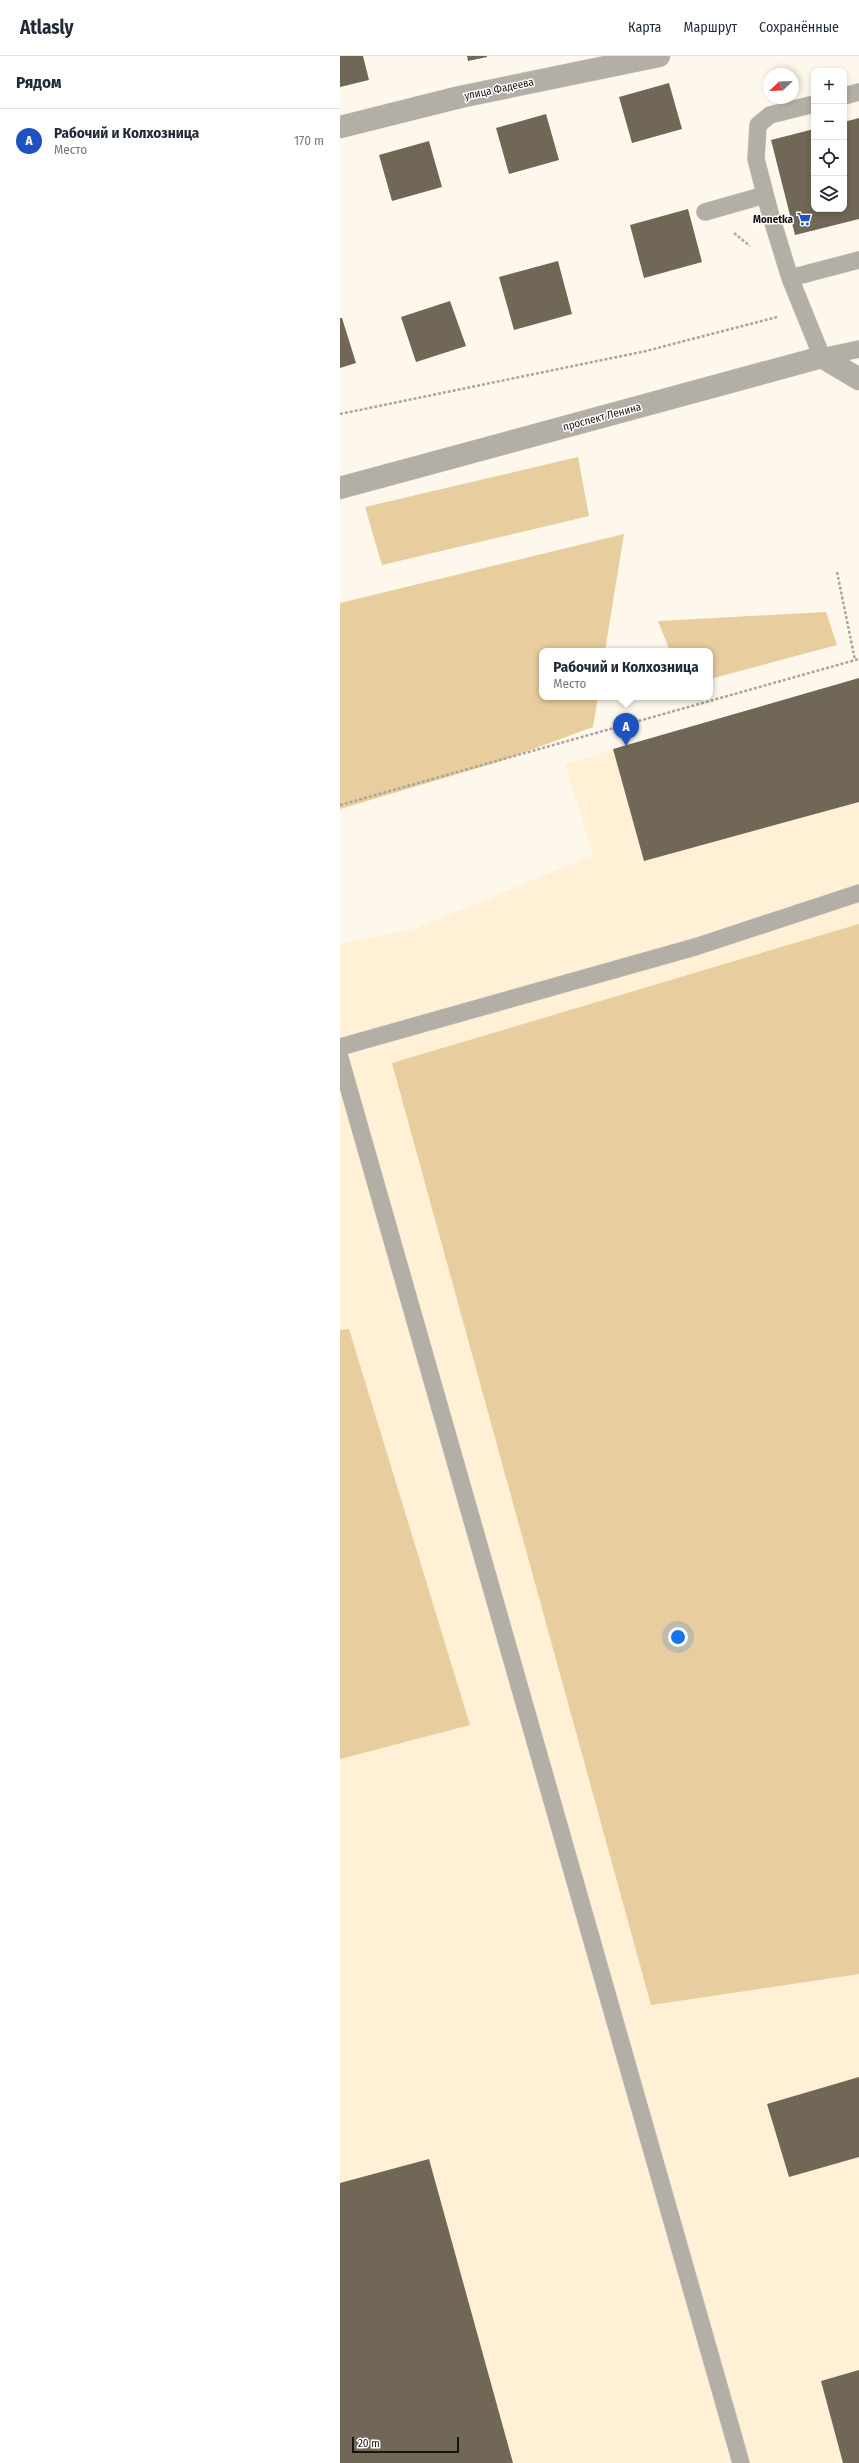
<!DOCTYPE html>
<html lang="ru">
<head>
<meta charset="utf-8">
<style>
	:root { --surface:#fff; --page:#f2f2f3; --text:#1f2937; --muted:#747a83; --line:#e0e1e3; --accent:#1c53c0 }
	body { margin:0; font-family:"Fira Sans Condensed",sans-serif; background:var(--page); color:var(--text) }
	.controls { position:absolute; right:12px; top:12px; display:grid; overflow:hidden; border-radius:8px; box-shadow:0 2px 6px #0003 }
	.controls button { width:36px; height:36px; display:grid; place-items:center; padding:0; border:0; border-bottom:1px solid var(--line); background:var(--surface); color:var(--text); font:20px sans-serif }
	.compass { position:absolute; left:423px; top:12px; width:36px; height:36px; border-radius:50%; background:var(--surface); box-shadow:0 2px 6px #0003; rotate:247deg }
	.scale { position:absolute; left:12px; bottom:10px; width:107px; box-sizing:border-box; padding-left:4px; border:2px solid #18150e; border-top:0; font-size:11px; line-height:14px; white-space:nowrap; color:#18150e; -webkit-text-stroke:3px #fff; paint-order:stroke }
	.you { position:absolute; left:338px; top:1581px; width:14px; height:14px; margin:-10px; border:3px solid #fff; border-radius:50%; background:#1a73e8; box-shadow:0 0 0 6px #1a73e833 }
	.badge { display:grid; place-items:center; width:26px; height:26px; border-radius:50%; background:var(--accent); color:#fff; font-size:13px; font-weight:700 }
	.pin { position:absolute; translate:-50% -33px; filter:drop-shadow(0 1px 2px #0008) }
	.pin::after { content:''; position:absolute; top:21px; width:14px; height:12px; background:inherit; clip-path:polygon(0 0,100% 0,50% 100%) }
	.popup { position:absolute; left:199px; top:592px; width:174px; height:52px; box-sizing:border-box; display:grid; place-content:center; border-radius:8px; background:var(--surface); filter:drop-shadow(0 1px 3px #0005); font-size:13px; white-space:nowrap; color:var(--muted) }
	.popup b { font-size:15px; color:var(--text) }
	.popup::after { content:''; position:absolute; left:50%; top:100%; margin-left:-8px; border:8px solid transparent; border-top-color:var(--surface) }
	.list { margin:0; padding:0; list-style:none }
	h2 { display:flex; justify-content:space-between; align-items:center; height:52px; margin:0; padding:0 16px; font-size:17px }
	h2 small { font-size:13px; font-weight:400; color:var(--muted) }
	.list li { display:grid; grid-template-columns:26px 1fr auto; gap:12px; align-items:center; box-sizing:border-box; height:64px; padding:0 16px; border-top:1px solid var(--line) }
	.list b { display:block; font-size:15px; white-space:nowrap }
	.list p { margin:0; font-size:13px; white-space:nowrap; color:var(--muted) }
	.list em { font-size:13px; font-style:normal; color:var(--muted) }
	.icon { flex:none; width:22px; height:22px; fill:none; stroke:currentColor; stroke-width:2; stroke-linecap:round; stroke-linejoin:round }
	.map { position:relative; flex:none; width:519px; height:2407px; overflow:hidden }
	header { display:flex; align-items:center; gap:24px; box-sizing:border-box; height:56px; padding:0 20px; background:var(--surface); border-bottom:1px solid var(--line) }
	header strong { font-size:19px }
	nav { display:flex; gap:22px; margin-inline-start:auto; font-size:14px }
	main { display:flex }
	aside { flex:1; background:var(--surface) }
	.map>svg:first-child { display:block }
	.built { fill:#fff0d6 }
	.green { fill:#e8cd9e }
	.building { fill:#706756 }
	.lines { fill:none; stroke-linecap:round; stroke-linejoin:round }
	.service-casing { stroke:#d9d4c8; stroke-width:18 }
	.minor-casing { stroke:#d9d4c8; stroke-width:23 }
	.tertiary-casing { stroke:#d9d4c8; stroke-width:23 }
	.path { stroke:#aba69c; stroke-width:2.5; stroke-dasharray:3 2; stroke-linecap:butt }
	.service { stroke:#b3aea6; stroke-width:17 }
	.minor { stroke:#b3aea6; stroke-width:22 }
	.tertiary { stroke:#b3aea6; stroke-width:22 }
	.labels { text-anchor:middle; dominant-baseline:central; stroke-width:3; stroke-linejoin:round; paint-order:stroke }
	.street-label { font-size:11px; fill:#18150e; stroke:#fff }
	.poi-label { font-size:11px; font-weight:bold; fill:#18150e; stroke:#fff; text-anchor:end }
</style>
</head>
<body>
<header>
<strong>Atlasly</strong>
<nav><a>Карта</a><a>Маршрут</a><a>Сохранённые</a></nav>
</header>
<main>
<aside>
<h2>Рядом<small></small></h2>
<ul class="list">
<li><span class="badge">A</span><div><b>Рабочий и Колхозница</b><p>Место</p></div><em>170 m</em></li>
</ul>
</aside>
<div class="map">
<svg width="519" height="2407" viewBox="0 0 519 2407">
	<rect width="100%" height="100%" fill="#fef8ec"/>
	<path class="built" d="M 519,622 L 519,2407 L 0,2407 L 0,888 L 77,872 L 253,799 L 225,708 Z"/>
	<path class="green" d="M 238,401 L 249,460 L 42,509 L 25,451 Z
		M 284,478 L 265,595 L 202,595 L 202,641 L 258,641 L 253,671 L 158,706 L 0,753 L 0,547 Z
		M 486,556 L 497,589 L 370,623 L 370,595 L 330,595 L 318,565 Z
		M 519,868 L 519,1918 L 311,1949 L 52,1007 Z
		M 9,1273 L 130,1669 L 0,1703 L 0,1274 Z"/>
	<path class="building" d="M 0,0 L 23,0 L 29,24 L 0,31 Z
		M 127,0 L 147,0 L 147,1 L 128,5 Z
		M 329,27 L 342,73 L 292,87 L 279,41 Z
		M 206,58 L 219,104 L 169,118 L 156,72 Z
		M 519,62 L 519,163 L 455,179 L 431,84 L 474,73 L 474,153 L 504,153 L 504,66 Z
		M 89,85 L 102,131 L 52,145 L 39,99 Z
		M 348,153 L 362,206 L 304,222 L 290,169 Z
		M 218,205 L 232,258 L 174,274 L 159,221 Z
		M 110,245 L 126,290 L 76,306 L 61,261 Z
		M 0,262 L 2,262 L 16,307 L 0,312 Z
		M 519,622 L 519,746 L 304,805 L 273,693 Z
		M 519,2021 L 519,2101 L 449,2121 L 427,2048 Z
		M 89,2103 L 173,2407 L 0,2407 L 0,2127 Z
		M 519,2314 L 519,2407 L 503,2407 L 481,2325 Z"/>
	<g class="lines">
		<defs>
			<path id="service" d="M 504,40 L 519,36
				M 474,48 L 430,59 L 418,69 L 416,103 L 430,157 L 450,222 L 482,301 L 519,293
				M 365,156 L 425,139
				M 450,222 L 519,204
				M 0,991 L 355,891 L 519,837
				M 0,1002 L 401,2407"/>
			<path id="minor" d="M 0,71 L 120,41 L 319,0"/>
			<path id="tertiary" d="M 0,432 L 482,301 L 519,323"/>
		</defs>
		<use href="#service" class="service-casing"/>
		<use href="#minor" class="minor-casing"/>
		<use href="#tertiary" class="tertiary-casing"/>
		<path class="path" d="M 394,177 L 410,190
			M 0,358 L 306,295 L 437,261
			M 497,516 L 515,604
			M 0,749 L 519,603"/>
		<use href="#service" class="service"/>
		<use href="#minor" class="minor"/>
		<use href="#tertiary" class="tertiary"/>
	</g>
	<defs>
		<symbol id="supermarket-bare" viewBox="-9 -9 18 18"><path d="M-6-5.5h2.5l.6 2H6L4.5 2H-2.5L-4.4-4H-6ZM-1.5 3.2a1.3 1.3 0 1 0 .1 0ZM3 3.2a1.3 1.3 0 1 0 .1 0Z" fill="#1c53c0" stroke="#fff" stroke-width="2.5" paint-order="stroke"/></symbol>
	</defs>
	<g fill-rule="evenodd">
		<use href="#supermarket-bare" x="454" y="153" width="20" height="20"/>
	</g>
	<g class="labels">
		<g class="street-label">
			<text transform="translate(159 33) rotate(-12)">улица Фадеева</text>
			<text transform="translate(262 361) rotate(-15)">проспект Ленина</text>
		</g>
		<g class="poi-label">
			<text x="453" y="163">Monetka</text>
		</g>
	</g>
</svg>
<div class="controls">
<button>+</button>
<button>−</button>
<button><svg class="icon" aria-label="locate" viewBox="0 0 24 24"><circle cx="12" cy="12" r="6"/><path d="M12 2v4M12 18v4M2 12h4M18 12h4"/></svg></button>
<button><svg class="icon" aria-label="layers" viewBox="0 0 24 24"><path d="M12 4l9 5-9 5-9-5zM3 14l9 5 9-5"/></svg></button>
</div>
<svg class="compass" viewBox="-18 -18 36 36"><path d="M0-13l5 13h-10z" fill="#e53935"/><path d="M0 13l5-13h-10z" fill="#747a83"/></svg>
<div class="scale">20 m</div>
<div class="you"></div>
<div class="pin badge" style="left:286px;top:690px">A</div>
<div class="popup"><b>Рабочий и Колхозница</b>Место</div>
</div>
</main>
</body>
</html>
